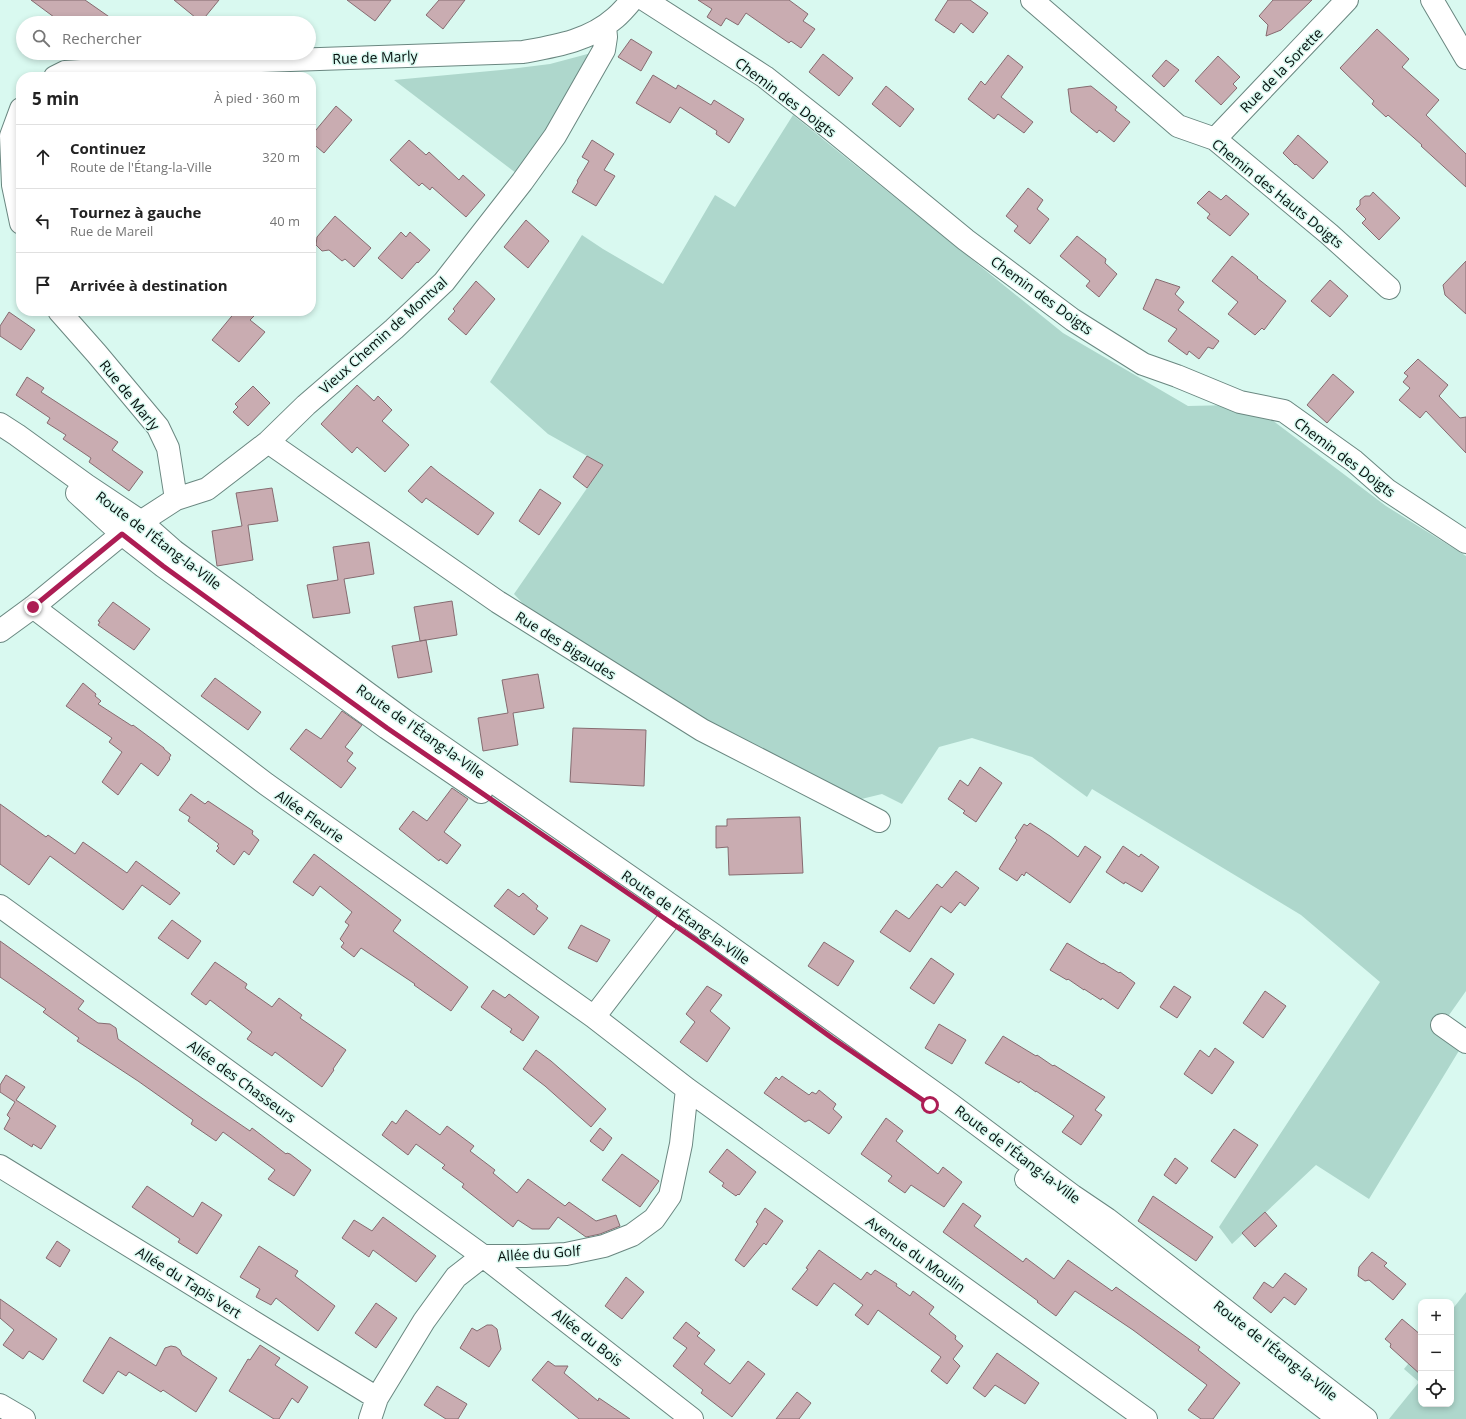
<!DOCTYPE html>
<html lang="fr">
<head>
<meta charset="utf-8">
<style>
	:root { --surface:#fff; --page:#f6f6f6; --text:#222; --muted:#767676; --line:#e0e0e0 }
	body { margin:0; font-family:"Open Sans",sans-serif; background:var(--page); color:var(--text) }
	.controls { position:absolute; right:12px; bottom:12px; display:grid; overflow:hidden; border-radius:8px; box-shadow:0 2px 6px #0003 }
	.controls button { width:36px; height:36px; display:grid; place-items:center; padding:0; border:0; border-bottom:1px solid var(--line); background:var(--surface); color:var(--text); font:20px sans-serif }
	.stop { position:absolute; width:12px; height:12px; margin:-9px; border:3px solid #ad1d54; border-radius:50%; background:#fff }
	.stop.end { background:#ad1d54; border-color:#fff; box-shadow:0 1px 4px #0008 }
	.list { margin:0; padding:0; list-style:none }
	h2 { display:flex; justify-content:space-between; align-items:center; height:52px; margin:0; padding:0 16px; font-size:17px }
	h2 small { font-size:13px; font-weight:400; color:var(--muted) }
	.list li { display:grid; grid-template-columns:26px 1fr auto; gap:12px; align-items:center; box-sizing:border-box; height:64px; padding:0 16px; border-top:1px solid var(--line) }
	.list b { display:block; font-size:15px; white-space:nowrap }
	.list p { margin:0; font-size:13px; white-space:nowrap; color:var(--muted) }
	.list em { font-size:13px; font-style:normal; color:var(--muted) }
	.icon { flex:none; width:22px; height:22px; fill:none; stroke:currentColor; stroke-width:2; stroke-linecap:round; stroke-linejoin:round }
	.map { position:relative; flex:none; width:1466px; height:1419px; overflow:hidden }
	.search { position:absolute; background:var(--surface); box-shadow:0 2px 6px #0003; left:16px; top:16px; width:300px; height:44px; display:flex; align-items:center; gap:10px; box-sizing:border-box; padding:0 14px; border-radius:22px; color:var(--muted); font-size:15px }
	.panel { position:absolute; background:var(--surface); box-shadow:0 2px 6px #0003; left:16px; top:72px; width:300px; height:244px; border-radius:16px }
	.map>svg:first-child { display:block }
	.green { fill:#aed7cc }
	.building { fill:#c9acb1; stroke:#866b70 }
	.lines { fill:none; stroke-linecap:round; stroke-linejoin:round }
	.minor-casing { stroke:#6a8780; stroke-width:24 }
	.tertiary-casing { stroke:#6a8780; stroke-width:24 }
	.minor { stroke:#fff; stroke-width:22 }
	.tertiary { stroke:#fff; stroke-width:22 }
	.route { stroke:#ad1d54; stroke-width:5 }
	.labels { text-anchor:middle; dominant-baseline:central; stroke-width:3; stroke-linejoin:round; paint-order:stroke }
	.street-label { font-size:14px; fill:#050f0d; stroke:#d9f9f0 }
</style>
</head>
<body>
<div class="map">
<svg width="1466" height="1419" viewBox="0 0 1466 1419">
	<rect width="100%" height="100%" fill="#d9f9f0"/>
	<path class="green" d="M 595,52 L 546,134 L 516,173 L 394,80 L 501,70 L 550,64 Z
		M 793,115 L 1063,333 L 1188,406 L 1231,405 L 1272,420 L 1386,506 L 1466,556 L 1466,991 L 1442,1025 L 1460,1049 L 1369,1199 L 1316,1165 L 1232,1244 L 1219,1227 L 1380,982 L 1301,915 L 1092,789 L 1087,797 L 1032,757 L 972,738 L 939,747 L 902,804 L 882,794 L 849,802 L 698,725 L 528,609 L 514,594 L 603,465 L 548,434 L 490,382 L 582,235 L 603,249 L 663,284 L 715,195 L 735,207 Z
		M 1466,1292 L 1466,1419 L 1389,1419 L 1419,1382 L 1404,1369 L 1421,1348 L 1421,1404 L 1451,1404 L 1451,1311 Z"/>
	<path class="building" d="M 31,0 L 85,0 L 118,23 L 62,23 Z
		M 174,0 L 219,0 L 201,22 Z
		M 347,0 L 391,0 L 375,21 Z
		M 439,0 L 465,0 L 443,29 L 426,15 Z
		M 698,0 L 789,0 L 808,14 L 803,21 L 815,29 L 801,48 L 791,41 L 789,43 L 746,13 L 738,25 L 726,18 L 721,26 L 707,17 L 712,9 Z
		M 948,0 L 970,0 L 988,13 L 973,33 L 961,23 L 954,33 L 935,20 Z
		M 1273,0 L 1312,0 L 1281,30 L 1266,36 L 1268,25 L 1259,16 Z
		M 1377,29 L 1409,59 L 1402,67 L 1439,100 L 1426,115 L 1466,154 L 1466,187 L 1421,146 L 1422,145 L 1388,115 L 1386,117 L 1372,104 L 1374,101 L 1340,68 Z
		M 631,39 L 652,52 L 641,71 L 618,57 Z
		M 823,54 L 853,78 L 839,96 L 809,72 Z
		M 1008,55 L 1023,67 L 1001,97 L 1033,122 L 1024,133 L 998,114 L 994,119 L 968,99 L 981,81 L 985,85 Z
		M 1218,56 L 1240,77 L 1233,84 L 1237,88 L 1221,105 L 1195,81 Z
		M 1166,60 L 1179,70 L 1164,87 L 1152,76 Z
		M 653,75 L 676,89 L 678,85 L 711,105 L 714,100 L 744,119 L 729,143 L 716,134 L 717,131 L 680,107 L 670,123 L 636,103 Z
		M 886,86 L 914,109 L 900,127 L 872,104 Z
		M 1091,86 L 1117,107 L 1115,110 L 1130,122 L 1114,142 L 1099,130 L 1097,133 L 1071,112 L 1068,89 Z
		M 336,106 L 352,120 L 324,153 L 311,142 L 311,136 Z
		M 1298,135 L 1328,162 L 1313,179 L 1296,164 L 1295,165 L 1283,153 Z
		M 409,140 L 426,155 L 429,152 L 459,180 L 463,175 L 485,195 L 466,217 L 432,187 L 430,190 L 422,183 L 419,186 L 390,160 Z
		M 592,140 L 614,154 L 604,170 L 615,176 L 596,206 L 572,192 L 578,182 L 577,181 L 589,161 L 582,157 Z
		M 1028,188 L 1043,200 L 1037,209 L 1049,219 L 1030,244 L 1014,231 L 1018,226 L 1006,216 Z
		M 1209,191 L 1221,200 L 1226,195 L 1249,214 L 1230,236 L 1207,218 L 1210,214 L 1197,203 Z
		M 1373,192 L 1400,218 L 1379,240 L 1362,223 L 1366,219 L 1356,209 L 1360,205 L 1360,200 L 1365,196 L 1370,196 Z
		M 335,216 L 371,248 L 354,267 L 345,259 L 342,261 L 329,250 L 322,251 L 316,245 L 317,237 Z
		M 526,220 L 549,241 L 528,268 L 504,247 Z
		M 401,232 L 406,237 L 410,232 L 430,250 L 418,263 L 417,262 L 402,279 L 378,258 Z
		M 1077,236 L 1106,259 L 1105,263 L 1117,274 L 1099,297 L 1086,286 L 1090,281 L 1060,256 Z
		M 1232,256 L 1258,277 L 1257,278 L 1286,301 L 1264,330 L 1262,328 L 1255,335 L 1228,314 L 1238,302 L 1212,281 Z
		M 1466,261 L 1466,314 L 1445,295 L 1443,285 Z
		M 1156,279 L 1180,287 L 1175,294 L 1184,302 L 1178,310 L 1219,341 L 1213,349 L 1208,347 L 1199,359 L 1189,351 L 1187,355 L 1168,341 L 1177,329 L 1143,309 Z
		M 1330,280 L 1348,296 L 1330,317 L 1311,301 Z
		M 476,281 L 495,299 L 466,335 L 448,319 L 455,311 L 453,309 Z
		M 236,311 L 259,311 L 250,320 L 265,332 L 239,362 L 212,340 Z
		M 9,312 L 35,330 L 21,350 L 0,336 L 0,326 Z
		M 1418,359 L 1448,385 L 1439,396 L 1460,418 L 1466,417 L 1466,453 L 1426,411 L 1420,418 L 1399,400 L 1410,388 L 1403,382 L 1408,376 L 1404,373 Z
		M 1333,374 L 1354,392 L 1327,423 L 1307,405 Z
		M 27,377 L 44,388 L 41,392 L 118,442 L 112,450 L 143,472 L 129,491 L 89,462 L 91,458 L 63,439 L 66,435 L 47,423 L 50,418 L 16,395 Z
		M 357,385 L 374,401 L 378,396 L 392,410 L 382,421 L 409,445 L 385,472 L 357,447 L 352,453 L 321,424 Z
		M 253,386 L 270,403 L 248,426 L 233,412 L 238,407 L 235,404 Z
		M 587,456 L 603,465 L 587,488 L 573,477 Z
		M 431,466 L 439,473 L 494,513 L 478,535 L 426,498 L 422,503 L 408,491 Z
		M 272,488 L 278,521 L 248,525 L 253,560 L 217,566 L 212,531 L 242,526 L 236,493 Z
		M 540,489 L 561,503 L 539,535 L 519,521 Z
		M 369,542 L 374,574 L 344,579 L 350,613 L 313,618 L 307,585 L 338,580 L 333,547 Z
		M 452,601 L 457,635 L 420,641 L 414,607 Z
		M 113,602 L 150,629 L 134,650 L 98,625 L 100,622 L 98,621 Z
		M 426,640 L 432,672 L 398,678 L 392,646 Z
		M 538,674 L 544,708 L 513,713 L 518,745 L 483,751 L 478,718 L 508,713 L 502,680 Z
		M 215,678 L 261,712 L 248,730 L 201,696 Z
		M 83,683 L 96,694 L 95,696 L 101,701 L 98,704 L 132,726 L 133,725 L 164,748 L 164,749 L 171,755 L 169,758 L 170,759 L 158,776 L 141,763 L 118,795 L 102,782 L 122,752 L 109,742 L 112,738 L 66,706 Z
		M 342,711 L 362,725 L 345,747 L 353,753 L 347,761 L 356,768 L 341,788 L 290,749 L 306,729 L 321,739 Z
		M 573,728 L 646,730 L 644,786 L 570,782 Z
		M 980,767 L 1002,783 L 976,822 L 963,813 L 965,811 L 948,799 L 960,780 L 968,786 Z
		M 452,788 L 468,799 L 444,832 L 461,845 L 447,864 L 440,859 L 439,861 L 399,829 L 413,811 L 427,821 Z
		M 191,794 L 205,804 L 208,801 L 253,831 L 252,834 L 259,840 L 249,855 L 244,851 L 234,865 L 216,851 L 219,848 L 217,846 L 219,844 L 188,821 L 190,817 L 179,810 Z
		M 0,804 L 46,837 L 48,835 L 75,854 L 83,842 L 127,873 L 136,861 L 180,893 L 170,905 L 142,885 L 123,910 L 50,856 L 29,885 L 0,864 Z
		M 800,817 L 803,873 L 729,875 L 728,847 L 716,848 L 716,826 L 727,826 L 727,819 Z
		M 1030,823 L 1050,836 L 1078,857 L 1085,846 L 1101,857 L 1070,903 L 1026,872 L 1024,876 L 1022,874 L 1017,881 L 999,869 L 1017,840 L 1015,838 L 1024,824 L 1027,826 Z
		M 1123,846 L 1139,857 L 1141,854 L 1159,867 L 1142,892 L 1125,882 L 1124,884 L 1106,872 Z
		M 314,854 L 401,920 L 393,931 L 468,987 L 451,1011 L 414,985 L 415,984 L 361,948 L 354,957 L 341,947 L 344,943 L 340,939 L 349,925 L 345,922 L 352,912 L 320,886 L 313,896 L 293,882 Z
		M 956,871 L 979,888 L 965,906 L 960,902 L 951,913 L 941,906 L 910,952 L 880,932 L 896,910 L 909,919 L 937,884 L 942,888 Z
		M 508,889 L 519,897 L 523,893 L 538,906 L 536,909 L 548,918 L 534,935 L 494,906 Z
		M 172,920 L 201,941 L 188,959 L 158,938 Z
		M 581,925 L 610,940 L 597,962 L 568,948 Z
		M 0,941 L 84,1001 L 78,1009 L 98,1023 L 110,1024 L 116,1028 L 118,1039 L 206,1101 L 250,1131 L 252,1128 L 286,1154 L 287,1153 L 290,1154 L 311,1170 L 294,1196 L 268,1179 L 275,1170 L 223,1132 L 216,1141 L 191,1124 L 193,1120 L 138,1081 L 77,1041 L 79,1038 L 43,1012 L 46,1009 L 0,977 Z
		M 824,942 L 854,961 L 838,986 L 808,966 Z
		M 1067,943 L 1102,964 L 1103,963 L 1119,973 L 1120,972 L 1135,983 L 1118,1009 L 1102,998 L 1101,1000 L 1084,989 L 1084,990 L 1068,979 L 1067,980 L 1050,970 Z
		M 931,958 L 954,974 L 934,1004 L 910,988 Z
		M 215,962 L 247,984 L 245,988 L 272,1007 L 279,998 L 302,1015 L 300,1018 L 346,1050 L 333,1069 L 334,1070 L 322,1087 L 275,1052 L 272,1056 L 247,1039 L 252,1032 L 210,1000 L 206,1005 L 191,994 Z
		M 707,986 L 722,995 L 710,1011 L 730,1028 L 707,1062 L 680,1042 L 695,1022 L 686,1014 Z
		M 1174,986 L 1191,997 L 1177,1018 L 1160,1007 Z
		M 493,990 L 505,998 L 509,994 L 539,1017 L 523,1041 L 510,1032 L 512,1029 L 481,1007 Z
		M 1265,991 L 1286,1006 L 1263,1038 L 1243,1023 Z
		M 939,1024 L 966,1040 L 952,1064 L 925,1048 Z
		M 1003,1036 L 1036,1056 L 1037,1055 L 1053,1066 L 1054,1065 L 1105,1097 L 1095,1110 L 1102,1115 L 1081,1145 L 1062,1132 L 1074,1116 L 1036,1091 L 1036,1092 L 1020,1081 L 1019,1083 L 985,1063 Z
		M 1215,1048 L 1234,1062 L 1212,1094 L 1184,1074 L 1200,1050 L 1209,1057 Z
		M 536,1050 L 551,1061 L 606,1109 L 591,1127 L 545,1086 L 523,1069 Z
		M 6,1075 L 25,1087 L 16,1100 L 56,1126 L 41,1149 L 33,1144 L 32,1147 L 4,1129 L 10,1118 L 7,1115 L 15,1102 L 0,1092 L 0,1085 Z
		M 782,1076 L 809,1095 L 812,1092 L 816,1094 L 819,1090 L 836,1104 L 833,1109 L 842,1117 L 829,1134 L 809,1120 L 805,1122 L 764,1093 L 776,1077 L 779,1080 Z
		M 406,1110 L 440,1135 L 447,1126 L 474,1146 L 470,1151 L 495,1170 L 493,1173 L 517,1193 L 528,1179 L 565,1206 L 569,1202 L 596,1221 L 616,1215 L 620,1226 L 600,1234 L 586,1237 L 558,1217 L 549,1229 L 532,1229 L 518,1220 L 513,1227 L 462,1187 L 464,1184 L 442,1168 L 445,1165 L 416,1144 L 408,1155 L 382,1135 L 392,1121 L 396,1124 Z
		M 886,1118 L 903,1131 L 896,1141 L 938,1174 L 943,1167 L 962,1182 L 944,1207 L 911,1185 L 905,1193 L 888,1181 L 892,1176 L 861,1154 Z
		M 600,1128 L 612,1138 L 603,1151 L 590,1141 Z
		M 1234,1129 L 1258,1145 L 1235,1178 L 1211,1161 Z
		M 727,1149 L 756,1172 L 739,1195 L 738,1194 L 736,1196 L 722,1186 L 724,1183 L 709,1172 Z
		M 622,1154 L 659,1181 L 640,1207 L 602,1180 Z
		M 1175,1158 L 1188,1168 L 1176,1184 L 1164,1175 Z
		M 147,1186 L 193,1217 L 202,1202 L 222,1215 L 197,1254 L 178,1242 L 180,1239 L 132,1207 Z
		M 1153,1196 L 1213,1237 L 1196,1261 L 1138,1221 Z
		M 963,1203 L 981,1216 L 974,1226 L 1023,1262 L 1026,1258 L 1054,1279 L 1068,1260 L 1112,1291 L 1116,1287 L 1168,1324 L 1200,1347 L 1198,1350 L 1240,1383 L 1213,1419 L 1201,1419 L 1188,1410 L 1207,1385 L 1133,1330 L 1075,1291 L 1056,1316 L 1037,1302 L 1038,1301 L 943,1232 Z
		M 765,1208 L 783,1221 L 766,1245 L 764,1243 L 744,1267 L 735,1260 L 758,1224 L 756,1222 Z
		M 1265,1212 L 1277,1226 L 1255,1247 L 1242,1233 Z
		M 383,1217 L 436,1256 L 416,1282 L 373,1250 L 369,1257 L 342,1238 L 354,1220 L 372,1231 Z
		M 57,1241 L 70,1250 L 60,1267 L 46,1258 Z
		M 259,1246 L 298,1271 L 295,1276 L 335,1306 L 318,1331 L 276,1298 L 271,1305 L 256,1297 L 260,1289 L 240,1277 Z
		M 819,1250 L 861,1280 L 867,1272 L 871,1275 L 875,1270 L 897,1284 L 896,1286 L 910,1296 L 913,1291 L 934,1307 L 929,1314 L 956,1336 L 955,1339 L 963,1346 L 953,1359 L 960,1366 L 947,1384 L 931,1371 L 941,1357 L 878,1310 L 868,1325 L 855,1315 L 863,1305 L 834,1283 L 817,1306 L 792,1289 L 808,1269 L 806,1268 Z
		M 1372,1252 L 1387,1263 L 1384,1266 L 1406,1284 L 1393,1300 L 1369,1280 L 1365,1281 L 1358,1276 L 1359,1267 Z
		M 1285,1273 L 1307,1289 L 1295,1305 L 1284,1297 L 1271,1313 L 1253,1298 L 1264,1282 L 1273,1288 Z
		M 626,1277 L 644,1292 L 622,1319 L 605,1306 Z
		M 0,1299 L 57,1339 L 43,1360 L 29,1351 L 23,1359 L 3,1345 L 14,1330 L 0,1318 Z
		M 376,1303 L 397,1318 L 376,1348 L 355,1333 Z
		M 1402,1319 L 1421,1335 L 1421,1375 L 1390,1347 L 1391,1344 L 1385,1339 Z
		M 686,1322 L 700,1333 L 697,1336 L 715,1350 L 704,1364 L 730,1384 L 748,1361 L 765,1374 L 732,1417 L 701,1393 L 703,1390 L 673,1366 L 687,1348 L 673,1338 Z
		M 487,1325 L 492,1325 L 497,1329 L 501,1349 L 489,1367 L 460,1348 L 472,1328 L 477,1331 Z
		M 110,1337 L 156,1366 L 165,1348 L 171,1346 L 176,1347 L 180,1350 L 182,1355 L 217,1378 L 196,1412 L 163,1390 L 161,1392 L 129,1372 L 126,1376 L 118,1371 L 103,1394 L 83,1381 Z
		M 260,1345 L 280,1358 L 275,1365 L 308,1387 L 298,1403 L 292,1398 L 279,1419 L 274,1419 L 229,1391 L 248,1359 L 250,1360 Z
		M 997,1353 L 1039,1383 L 1025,1404 L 995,1385 L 985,1397 L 973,1388 Z
		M 548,1361 L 555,1366 L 568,1366 L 564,1373 L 598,1401 L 599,1398 L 630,1419 L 579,1419 L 532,1380 Z
		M 437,1386 L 467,1404 L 458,1419 L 446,1419 L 424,1405 Z
		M 797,1392 L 811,1403 L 799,1419 L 776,1419 Z"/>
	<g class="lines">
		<defs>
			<path id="minor" d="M 645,0 L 765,77 L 832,130 L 966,240 L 1073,320 L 1143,364 L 1177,376 L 1240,402 L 1284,411 L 1354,461 L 1387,490 L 1466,542
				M 1032,0 L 1178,126 L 1215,139 L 1329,234 L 1389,288
				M 1432,0 L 1466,58
				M 55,77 L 65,72 L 229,62 L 523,52 C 556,46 589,41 615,18 C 621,13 627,6 632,0
				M 21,109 L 11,136 L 13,185 L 21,223
				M 1215,139 L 1347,0
				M 268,442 L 498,602 L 702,730 L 879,821
				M 176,499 L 207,489 L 268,442 L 306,405 L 394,329 L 444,282 L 522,182 L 555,136 L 604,50 L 606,37 L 605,26
				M 33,607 L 266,784 L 594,1017 L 687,1089 L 1146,1419
				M 0,631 L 33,607 L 122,534 L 176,499 L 168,448 L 158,427 L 97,354 L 59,311
				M 0,906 L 483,1256 L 692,1419
				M 594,1017 L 676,910
				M 1442,1025 L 1466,1042
				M 0,1166 L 377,1398
				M 0,1405 L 24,1419
				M 370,1419 L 377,1398 L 424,1321 L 456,1277 L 483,1256 L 526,1256 L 566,1254 L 604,1246 L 632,1235 L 654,1219 L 670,1196 L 681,1144 L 687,1089"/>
			<path id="tertiary" d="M 0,424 L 17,435 L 86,485 L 140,521 L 174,551 L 404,720 L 711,933 L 950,1104 L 1073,1196 L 1107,1219 L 1366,1419
				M 77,493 L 122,534 L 163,566 L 387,728 L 481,792
				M 1026,1179 L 1339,1419"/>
		</defs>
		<use href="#minor" class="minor-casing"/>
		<use href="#tertiary" class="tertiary-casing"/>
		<use href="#minor" class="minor"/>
		<use href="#tertiary" class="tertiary"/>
	</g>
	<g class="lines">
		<path class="route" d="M 33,607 L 122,534 L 163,566 L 387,728 L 699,942 L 832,1038 L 930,1105"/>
	</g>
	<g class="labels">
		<g class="street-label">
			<text transform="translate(375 57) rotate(-2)">Rue de Marly</text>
			<text transform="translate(1281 70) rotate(-46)">Rue de la Sorette</text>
			<text transform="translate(786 97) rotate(37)">Chemin des Doigts</text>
			<text transform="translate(1278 193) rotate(39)">Chemin des Hauts Doigts</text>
			<text transform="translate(1042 295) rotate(36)">Chemin des Doigts</text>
			<text transform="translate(383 335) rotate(-42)">Vieux Chemin de Montval</text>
			<text transform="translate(130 395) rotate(51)">Rue de Marly</text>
			<text transform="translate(1345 457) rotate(37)">Chemin des Doigts</text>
			<text transform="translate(159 540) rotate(37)">Route de l'Étang-la-Ville</text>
			<text transform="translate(566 645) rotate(32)">Rue des Bigaudes</text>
			<text transform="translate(421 731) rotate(35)">Route de l'Étang-la-Ville</text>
			<text transform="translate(310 816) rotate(35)">Allée Fleurie</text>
			<text transform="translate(686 917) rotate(35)">Route de l'Étang-la-Ville</text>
			<text transform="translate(242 1081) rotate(36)">Allée des Chasseurs</text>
			<text transform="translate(1018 1154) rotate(37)">Route de l'Étang-la-Ville</text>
			<text transform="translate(539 1253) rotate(-4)">Allée du Golf</text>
			<text transform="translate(916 1254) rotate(36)">Avenue du Moulin</text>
			<text transform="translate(189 1282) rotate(32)">Allée du Tapis Vert</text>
			<text transform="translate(588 1337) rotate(38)">Allée du Bois</text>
			<text transform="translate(1276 1350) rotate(38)">Route de l'Étang-la-Ville</text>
		</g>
	</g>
</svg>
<div class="controls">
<button>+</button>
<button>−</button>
<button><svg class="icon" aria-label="locate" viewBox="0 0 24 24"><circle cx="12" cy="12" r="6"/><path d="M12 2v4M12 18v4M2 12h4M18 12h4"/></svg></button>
</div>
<div class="stop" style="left:930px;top:1105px"></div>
<div class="stop end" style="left:33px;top:607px"></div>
<div class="search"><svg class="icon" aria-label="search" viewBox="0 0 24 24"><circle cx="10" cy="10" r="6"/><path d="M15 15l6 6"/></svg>Rechercher</div>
<section class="panel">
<h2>5 min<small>À pied · 360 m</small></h2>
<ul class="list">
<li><svg class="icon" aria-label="ahead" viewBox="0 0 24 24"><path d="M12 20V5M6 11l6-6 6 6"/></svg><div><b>Continuez</b><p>Route de l'Étang-la-Ville</p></div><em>320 m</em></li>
<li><svg class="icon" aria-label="left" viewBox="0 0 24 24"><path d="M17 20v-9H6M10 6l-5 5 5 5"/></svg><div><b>Tournez à gauche</b><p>Rue de Mareil</p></div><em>40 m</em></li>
<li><svg class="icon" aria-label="arrive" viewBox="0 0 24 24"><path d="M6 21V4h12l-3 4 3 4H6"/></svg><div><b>Arrivée à destination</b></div></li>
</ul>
</section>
</div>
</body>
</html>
